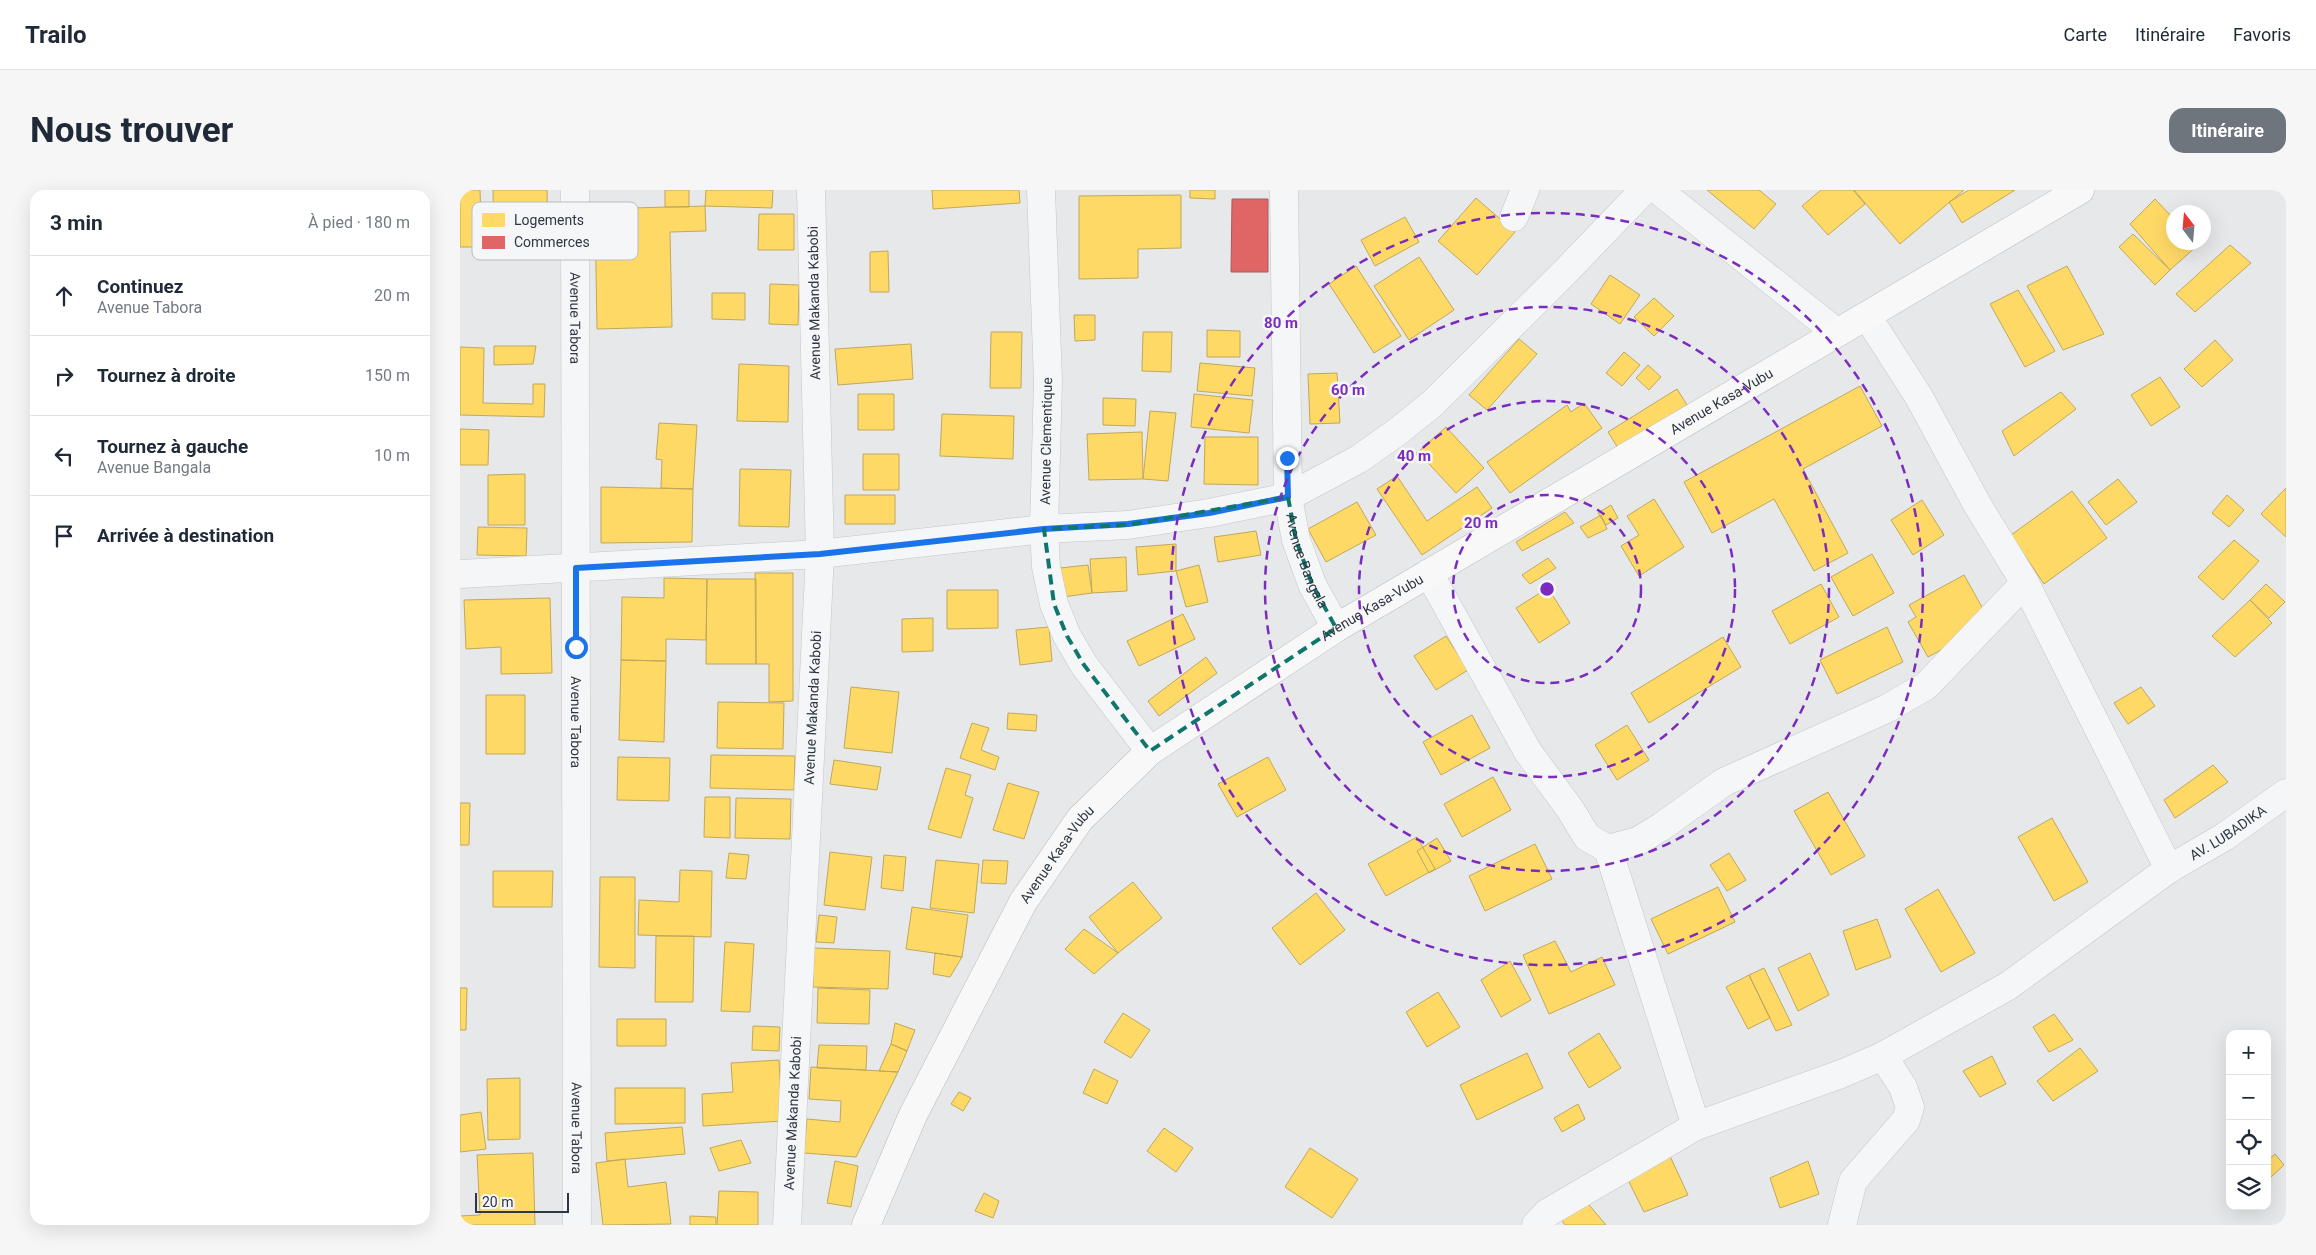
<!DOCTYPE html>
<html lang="fr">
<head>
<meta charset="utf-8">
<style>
	:root { --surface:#fff; --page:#f6f6f7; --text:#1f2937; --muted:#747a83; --line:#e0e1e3; --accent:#6e757d }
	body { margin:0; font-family:Roboto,sans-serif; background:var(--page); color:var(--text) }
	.controls { position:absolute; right:15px; bottom:15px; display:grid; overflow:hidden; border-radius:10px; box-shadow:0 5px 20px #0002 }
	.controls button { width:45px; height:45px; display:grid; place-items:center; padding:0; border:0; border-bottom:1px solid var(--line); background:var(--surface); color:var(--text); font:25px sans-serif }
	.compass { position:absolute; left:1706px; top:15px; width:45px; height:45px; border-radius:50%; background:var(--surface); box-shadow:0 5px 20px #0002; rotate:344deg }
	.scale { position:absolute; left:15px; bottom:12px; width:94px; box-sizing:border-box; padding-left:5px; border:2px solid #2e3742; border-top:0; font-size:14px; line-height:18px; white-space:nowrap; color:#2e3742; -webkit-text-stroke:4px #f5f6f8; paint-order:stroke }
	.stop { position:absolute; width:15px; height:15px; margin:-11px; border:4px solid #1a73e8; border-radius:50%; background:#fff }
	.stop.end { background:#1a73e8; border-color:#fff; box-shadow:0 1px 5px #0008 }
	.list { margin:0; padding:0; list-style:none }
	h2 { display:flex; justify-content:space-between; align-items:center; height:65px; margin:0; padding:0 20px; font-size:21px }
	h2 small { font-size:16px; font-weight:400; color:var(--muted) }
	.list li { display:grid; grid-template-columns:32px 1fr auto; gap:15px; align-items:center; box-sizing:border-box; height:80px; padding:0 20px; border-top:1px solid var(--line) }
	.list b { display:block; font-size:19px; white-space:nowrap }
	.list p { margin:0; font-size:16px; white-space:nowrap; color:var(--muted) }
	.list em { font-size:16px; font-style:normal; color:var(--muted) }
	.icon { flex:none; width:28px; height:28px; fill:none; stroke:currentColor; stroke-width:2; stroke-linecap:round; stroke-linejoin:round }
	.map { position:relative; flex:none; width:1826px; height:1035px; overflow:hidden; border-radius:15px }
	header { display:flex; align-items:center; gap:30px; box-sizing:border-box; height:70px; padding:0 25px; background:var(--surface); border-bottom:1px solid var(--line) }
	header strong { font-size:24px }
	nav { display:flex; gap:28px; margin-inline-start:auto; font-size:18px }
	.intro { display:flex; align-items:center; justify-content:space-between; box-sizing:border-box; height:120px; padding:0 30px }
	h1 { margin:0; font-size:35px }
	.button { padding:12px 22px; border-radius:15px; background:var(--accent); color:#fff; font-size:18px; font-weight:700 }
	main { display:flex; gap:30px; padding:0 30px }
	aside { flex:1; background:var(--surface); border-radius:15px; box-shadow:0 5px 20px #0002 }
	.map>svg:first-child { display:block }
	.homes { fill:#ffd966; stroke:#c0a85b }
	.shops { fill:#e06666; stroke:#ab585b }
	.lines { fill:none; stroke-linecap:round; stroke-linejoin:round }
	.minor-casing { stroke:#c4c6c8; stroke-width:29 }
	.trunk-casing { stroke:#b9bbbe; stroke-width:29 }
	.minor { stroke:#f5f6f7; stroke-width:28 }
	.trunk { stroke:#f8f8f8; stroke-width:28 }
	.route { stroke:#1a73e8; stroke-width:6 }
	.marked { fill:none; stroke:#0f766e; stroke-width:4; stroke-dasharray:10 6; stroke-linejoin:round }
	.ring { fill:none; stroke:#7b2cbf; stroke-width:2.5; stroke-dasharray:9 6 }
	.labels { text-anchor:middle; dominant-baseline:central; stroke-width:5; stroke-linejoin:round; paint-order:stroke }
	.street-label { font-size:14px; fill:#2e3742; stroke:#f5f6f8 }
	.key { fill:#f5f6f8; stroke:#b9bdc1; stroke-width:1 }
	.key-label { font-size:14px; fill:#2e3742 }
	.centre { fill:#7b2cbf; stroke:#f5f6f8; stroke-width:2.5 }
	.ring-label { font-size:15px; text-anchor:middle; font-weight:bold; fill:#7b2cbf; stroke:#f5f6f8; stroke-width:5; stroke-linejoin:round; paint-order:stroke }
</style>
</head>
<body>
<header>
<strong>Trailo</strong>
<nav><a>Carte</a><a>Itinéraire</a><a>Favoris</a></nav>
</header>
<div class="intro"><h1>Nous trouver</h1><a class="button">Itinéraire</a></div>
<main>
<aside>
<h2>3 min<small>À pied · 180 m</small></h2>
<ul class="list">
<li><svg class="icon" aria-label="ahead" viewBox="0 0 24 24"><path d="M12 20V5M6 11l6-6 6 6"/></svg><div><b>Continuez</b><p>Avenue Tabora</p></div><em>20 m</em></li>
<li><svg class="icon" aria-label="right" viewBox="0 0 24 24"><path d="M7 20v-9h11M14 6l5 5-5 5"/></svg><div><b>Tournez à droite</b></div><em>150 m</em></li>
<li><svg class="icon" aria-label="left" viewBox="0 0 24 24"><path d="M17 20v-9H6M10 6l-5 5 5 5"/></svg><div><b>Tournez à gauche</b><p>Avenue Bangala</p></div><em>10 m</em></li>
<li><svg class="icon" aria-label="arrive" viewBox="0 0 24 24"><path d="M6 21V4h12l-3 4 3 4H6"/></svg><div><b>Arrivée à destination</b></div></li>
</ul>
</aside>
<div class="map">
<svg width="1826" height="1035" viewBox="0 0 1826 1035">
	<rect width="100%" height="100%" fill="#e6e8ea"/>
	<path class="homes" d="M 0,0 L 20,0 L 22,57 L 0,57 Z
		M 33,0 L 87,0 L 88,47 L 34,48 Z
		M 205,0 L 229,0 L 229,17 L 205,17 Z
		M 246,0 L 313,0 L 312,18 L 245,16 Z
		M 472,0 L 559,0 L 560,13 L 473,19 Z
		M 730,0 L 755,0 L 755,9 L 730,8 Z
		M 1247,0 L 1299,0 L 1316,14 L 1294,39 Z
		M 1361,0 L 1393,0 L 1405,14 L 1368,45 L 1342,16 Z
		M 1394,0 L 1504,0 L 1440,54 Z
		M 1509,0 L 1555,0 L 1502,33 L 1489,12 Z
		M 721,5 L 721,58 L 678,59 L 678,88 L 619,89 L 619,6 Z
		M 1016,8 L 1055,42 L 1017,85 L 978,51 Z
		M 1695,9 L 1714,29 L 1714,52 L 1735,52 L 1738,55 L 1710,80 L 1670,34 Z
		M 245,16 L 246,41 L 210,42 L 212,137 L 137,139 L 135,19 Z
		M 299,24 L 334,24 L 334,60 L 298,60 Z
		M 945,27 L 959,52 L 915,76 L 901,50 Z
		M 1673,44 L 1710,80 L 1695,95 L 1659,57 Z
		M 1770,55 L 1791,73 L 1735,122 L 1716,104 Z
		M 428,61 L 429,102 L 410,102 L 410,62 Z
		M 959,67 L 994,120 L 949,150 L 914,96 Z
		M 896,76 L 941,146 L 914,163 L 869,94 Z
		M 1607,76 L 1644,144 L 1603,160 L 1567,96 Z
		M 1150,85 L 1180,105 L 1160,134 L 1131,114 Z
		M 310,94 L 339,95 L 338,135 L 309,134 Z
		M 1558,100 L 1595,161 L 1565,177 L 1530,114 Z
		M 252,103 L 285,103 L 285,130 L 252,129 Z
		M 1194,108 L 1214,126 L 1194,146 L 1174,127 Z
		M 614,125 L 635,125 L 635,150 L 615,151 Z
		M 747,140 L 780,141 L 780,167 L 747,167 Z
		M 531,142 L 562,142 L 561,198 L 530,198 Z
		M 683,142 L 712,142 L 711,182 L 682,181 Z
		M 1059,149 L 1077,164 L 1027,220 L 1009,205 Z
		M 1755,150 L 1773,170 L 1742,197 L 1724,179 Z
		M 451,154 L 453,189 L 378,195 L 375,159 Z
		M 34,156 L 76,156 L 73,174 L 34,175 Z
		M 0,157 L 24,158 L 23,213 L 73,214 L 73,194 L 85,194 L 84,227 L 0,225 Z
		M 1164,162 L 1180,175 L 1162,196 L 1146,183 Z
		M 740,173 L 795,178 L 792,206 L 737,201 Z
		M 279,174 L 329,176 L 328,232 L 277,231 Z
		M 1188,175 L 1201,187 L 1189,200 L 1176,188 Z
		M 877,183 L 880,233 L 850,234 L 848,184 Z
		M 1700,187 L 1720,217 L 1691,236 L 1671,205 Z
		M 1400,196 L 1422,236 L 1343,279 L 1388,363 L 1354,381 L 1314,309 L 1252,343 L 1224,292 Z
		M 1217,199 L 1227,215 L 1158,258 L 1148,242 Z
		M 1601,202 L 1616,219 L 1554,266 L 1542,241 Z
		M 398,204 L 434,204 L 434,240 L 398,240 Z
		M 734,204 L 793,210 L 789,243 L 731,237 Z
		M 643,208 L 676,209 L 675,236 L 643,235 Z
		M 1124,213 L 1142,238 L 1050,303 L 1027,272 L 1107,215 L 1111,222 Z
		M 690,221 L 716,223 L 708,291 L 683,289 Z
		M 482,224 L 554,226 L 553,269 L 480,266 Z
		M 199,233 L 237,235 L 233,299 L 201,298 L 202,270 L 196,269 Z
		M 986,237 L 1024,278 L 996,303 L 958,262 Z
		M 0,239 L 29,240 L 28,275 L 0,275 Z
		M 682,242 L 683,289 L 629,290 L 627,244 Z
		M 745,247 L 798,247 L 798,295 L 744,294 Z
		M 403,264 L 439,264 L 439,300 L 403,300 Z
		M 280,279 L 331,280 L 329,337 L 279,336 Z
		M 65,284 L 65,335 L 28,335 L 28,285 Z
		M 937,286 L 967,331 L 1017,297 L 1032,318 L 962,365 L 917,299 Z
		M 1658,289 L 1677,312 L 1646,335 L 1628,312 Z
		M 141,297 L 233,299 L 232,352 L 141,353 Z
		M 1826,298 L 1826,347 L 1801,324 Z
		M 1612,301 L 1647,348 L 1584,394 L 1551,345 Z
		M 385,305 L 435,305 L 435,334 L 385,334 Z
		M 1767,305 L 1784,320 L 1769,337 L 1752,323 Z
		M 1194,309 L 1224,357 L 1179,386 L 1161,356 L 1179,345 L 1167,326 Z
		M 1462,310 L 1484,345 L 1453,365 L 1431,330 Z
		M 897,312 L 916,345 L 866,372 L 848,339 Z
		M 1151,315 L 1158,328 L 1146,335 L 1138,323 Z
		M 1105,322 L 1114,333 L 1062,361 L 1056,352 Z
		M 1141,325 L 1147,339 L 1128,348 L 1120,337 Z
		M 18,337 L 67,338 L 66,366 L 17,365 Z
		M 796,341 L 801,365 L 758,372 L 754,347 Z
		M 1774,350 L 1799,371 L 1763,410 L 1738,387 Z
		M 716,354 L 716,381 L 678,385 L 676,357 Z
		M 1412,364 L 1434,403 L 1393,426 L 1371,387 Z
		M 666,367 L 667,401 L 632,403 L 630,369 Z
		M 1088,368 L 1096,378 L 1070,394 L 1062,385 Z
		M 628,375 L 632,403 L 603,407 L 600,378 Z
		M 739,375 L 748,412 L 726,417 L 716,381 Z
		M 295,383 L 333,383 L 333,511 L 309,512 L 309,474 L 296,474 Z
		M 1504,385 L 1531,433 L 1468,467 L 1448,432 L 1456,427 L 1449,415 Z
		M 204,388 L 247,389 L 246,450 L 206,449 L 206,471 L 161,470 L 162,407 L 204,408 Z
		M 247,389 L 296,389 L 296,474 L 246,474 Z
		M 1361,394 L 1379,427 L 1330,454 L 1312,421 Z
		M 1806,394 L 1825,412 L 1809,428 L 1790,410 Z
		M 1088,398 L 1110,433 L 1079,453 L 1056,418 Z
		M 487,400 L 538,400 L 538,438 L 487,439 Z
		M 90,408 L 92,483 L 41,484 L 41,457 L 6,459 L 4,410 Z
		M 1790,410 L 1812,433 L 1775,467 L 1752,446 Z
		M 723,424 L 735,449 L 679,476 L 667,451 Z
		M 473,428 L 473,461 L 442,462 L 442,429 Z
		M 589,437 L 592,471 L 560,475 L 556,440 Z
		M 1427,437 L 1443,472 L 1377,504 L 1360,470 Z
		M 986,446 L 1008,480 L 976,500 L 954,466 Z
		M 1263,447 L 1281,477 L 1189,533 L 1171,503 Z
		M 746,467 L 757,483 L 699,526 L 688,511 Z
		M 161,470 L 206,471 L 204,552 L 159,550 Z
		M 391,497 L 439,502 L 432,563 L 384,558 Z
		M 1681,497 L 1695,516 L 1668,534 L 1654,513 Z
		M 26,505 L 65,505 L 65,564 L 26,564 Z
		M 258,512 L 324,513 L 323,559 L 257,558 Z
		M 548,523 L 577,525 L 576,541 L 547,539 Z
		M 1012,525 L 1030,558 L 981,585 L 963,552 Z
		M 512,533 L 529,538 L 521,560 L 539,567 L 535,580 L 500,568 Z
		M 1167,535 L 1189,570 L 1157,590 L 1135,555 Z
		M 251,565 L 335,566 L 334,600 L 250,598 Z
		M 158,567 L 210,568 L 209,611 L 157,610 Z
		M 808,567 L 826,600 L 777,627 L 758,594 Z
		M 374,570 L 421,577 L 417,600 L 370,594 Z
		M 1753,575 L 1768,592 L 1715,628 L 1704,610 Z
		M 486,578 L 511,585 L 505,605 L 513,608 L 501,648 L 468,639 Z
		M 1033,587 L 1051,620 L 1002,647 L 984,614 Z
		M 548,593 L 579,602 L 564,649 L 533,640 Z
		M 1368,602 L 1405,666 L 1371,685 L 1334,621 Z
		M 245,607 L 270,607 L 270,648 L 244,647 Z
		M 276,608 L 331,609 L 330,649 L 275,648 Z
		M 0,613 L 10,613 L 9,655 L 0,655 Z
		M 1592,628 L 1628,692 L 1594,711 L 1558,647 Z
		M 957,647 L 975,679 L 926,706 L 908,674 Z
		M 977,648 L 991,671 L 969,683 L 957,661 Z
		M 1075,654 L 1092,689 L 1025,721 L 1009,686 Z
		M 370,662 L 412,667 L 405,720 L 364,715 Z
		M 269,663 L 289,665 L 286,689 L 266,688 Z
		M 1269,663 L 1286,690 L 1267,701 L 1250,675 Z
		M 424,665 L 446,667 L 443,701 L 421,698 Z
		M 476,670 L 519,674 L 514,723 L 470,718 Z
		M 523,670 L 548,671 L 546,694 L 521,693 Z
		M 220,680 L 252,681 L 251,747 L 178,745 L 179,710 L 219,712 Z
		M 33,681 L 93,681 L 92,717 L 33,717 Z
		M 140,687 L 175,687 L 175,778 L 139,777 Z
		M 673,692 L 702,728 L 658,763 L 629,727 Z
		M 1258,697 L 1275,732 L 1208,764 L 1191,729 Z
		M 1478,699 L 1515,763 L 1481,782 L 1445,719 Z
		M 856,703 L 885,740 L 840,775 L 812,738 Z
		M 452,717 L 508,725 L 502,767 L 446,759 Z
		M 359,725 L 377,727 L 374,753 L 356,752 Z
		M 1417,729 L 1431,767 L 1396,780 L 1383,741 Z
		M 624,739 L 658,763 L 634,784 L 605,759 Z
		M 196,746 L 234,746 L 233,812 L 195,812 Z
		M 1095,751 L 1111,782 L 1142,767 L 1155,795 L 1089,824 L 1063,765 Z
		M 265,752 L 294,754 L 290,822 L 261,821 Z
		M 354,758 L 430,761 L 428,799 L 353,797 Z
		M 475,763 L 502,767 L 490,787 L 473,784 Z
		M 1350,763 L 1369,805 L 1338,821 L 1318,778 Z
		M 1050,771 L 1071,810 L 1041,827 L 1021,790 Z
		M 1304,778 L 1332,835 L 1316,841 L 1289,785 Z
		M 1289,785 L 1310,828 L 1288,839 L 1266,797 Z
		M 0,798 L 7,798 L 6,840 L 0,840 Z
		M 358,798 L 410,800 L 409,834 L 357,833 Z
		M 978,802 L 1000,837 L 967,857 L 946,822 Z
		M 663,823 L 690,840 L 671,868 L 644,852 Z
		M 1594,824 L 1613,850 L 1589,862 L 1573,837 Z
		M 157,829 L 206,829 L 206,856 L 157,856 Z
		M 435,833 L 455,840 L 447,861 L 431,854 Z
		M 293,836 L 320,837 L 319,861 L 292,860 Z
		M 1139,843 L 1161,878 L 1129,898 L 1108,863 Z
		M 431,854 L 447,861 L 438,882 L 419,881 Z
		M 359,855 L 407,856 L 406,880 L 357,878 Z
		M 1620,858 L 1638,881 L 1593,911 L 1577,891 Z
		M 1067,863 L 1083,898 L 1017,930 L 1000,895 Z
		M 1532,866 L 1546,894 L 1520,907 L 1503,881 Z
		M 319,870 L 322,931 L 243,936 L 242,904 L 273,902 L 271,873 Z
		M 351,877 L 438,882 L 396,967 L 344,963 L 347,929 L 380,932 L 381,911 L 349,909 Z
		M 634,879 L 658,891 L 647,914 L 623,903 Z
		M 60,888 L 60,949 L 28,950 L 27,889 Z
		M 155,898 L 225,898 L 225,933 L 155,934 Z
		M 499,902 L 511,908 L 503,921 L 491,914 Z
		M 1118,914 L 1125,929 L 1102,942 L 1094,928 Z
		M 21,922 L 26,959 L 0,962 L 0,925 Z
		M 222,937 L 225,964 L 147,971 L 145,943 Z
		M 704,938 L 733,958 L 716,982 L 687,961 Z
		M 281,950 L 291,973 L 259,981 L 250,958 Z
		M 850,958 L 898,989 L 872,1028 L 825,997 Z
		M 73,963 L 75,1035 L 0,1035 L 0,1026 L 20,1025 L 17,965 Z
		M 1815,964 L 1824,975 L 1810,988 L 1807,985 L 1807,971 Z
		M 1210,966 L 1228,1005 L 1184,1022 L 1166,986 Z
		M 165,969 L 168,997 L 206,992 L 211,1034 L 143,1035 L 136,973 Z
		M 375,971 L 398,976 L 391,1017 L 367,1013 Z
		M 1348,971 L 1359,1004 L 1320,1018 L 1310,988 Z
		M 259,1001 L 298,1002 L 298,1035 L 257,1035 Z
		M 524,1003 L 539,1011 L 533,1028 L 515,1021 Z
		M 1124,1009 L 1146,1035 L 1105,1035 L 1100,1027 Z
		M 230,1026 L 256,1027 L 256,1035 L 230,1035 Z"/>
	<path class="shops" d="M 772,9 L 808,9 L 808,82 L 771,82 Z"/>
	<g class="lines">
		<defs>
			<g id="minor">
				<path id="s1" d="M 115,0 L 117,1035"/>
				<path d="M 581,0 L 588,191 L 584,339 L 586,377 L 594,414 L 607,446 L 624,475 L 690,561"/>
				<path id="s2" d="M 824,0 L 828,307 L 836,350 L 852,394 L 876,438"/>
				<path d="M 1198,0 L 1376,142"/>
				<path d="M 1054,27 L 1065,0"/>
				<path d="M 1407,126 L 1459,207 L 1518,316 L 1565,393 L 1709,679"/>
				<path d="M 969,383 L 1068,562 L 1110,619 L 1127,647 L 1148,659 L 1236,936"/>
				<path d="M 0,384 L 360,364 L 584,339 L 668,335 L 749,323 L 828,307 L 899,269 L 937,242 L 972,214 L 1106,81 L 1184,0"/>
				<path d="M 1148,659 L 1178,651 L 1201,637 L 1264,592 L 1426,519 L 1466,496 L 1565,393"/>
				<path id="s3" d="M 327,1035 L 360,364 L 351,0"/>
				<path id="s4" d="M 1076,1035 L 1087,1023 L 1236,936 L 1381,884 L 1423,866 L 1548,796 L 1709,679 L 1764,647 L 1826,603"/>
				<path d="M 1382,1035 L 1393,991 L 1446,930 L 1450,917 L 1443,897 L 1423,866"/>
			</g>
			<g id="trunk">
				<path id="s5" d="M 406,1035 L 453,925 L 563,712 L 620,629 L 690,561 L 876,438 L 1620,0"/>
			</g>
		</defs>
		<use href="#minor" class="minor-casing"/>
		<use href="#trunk" class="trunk-casing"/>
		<use href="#minor" class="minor"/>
		<use href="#trunk" class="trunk"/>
	</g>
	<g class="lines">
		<path class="route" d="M 116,457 L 116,378 L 360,364 L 584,339 L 668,334 L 749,323 L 828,307 L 827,268"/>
	</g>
	<path class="marked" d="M 828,307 L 836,350 L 852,394 L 876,438 L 690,561 L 624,475 L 607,446 L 594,414 L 584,339 L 668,335 Z"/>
	<g class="ring">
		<circle cx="1087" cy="399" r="94"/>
		<circle cx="1087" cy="399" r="188"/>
		<circle cx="1087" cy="399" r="282"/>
		<circle cx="1087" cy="399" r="376"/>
	</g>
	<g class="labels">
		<g class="street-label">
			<text transform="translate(354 113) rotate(-91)">Avenue Makanda Kabobi</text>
			<text stroke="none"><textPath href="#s1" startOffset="128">Avenue Tabora</textPath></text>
			<text stroke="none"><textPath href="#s5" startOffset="1228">Avenue Kasa-Vubu</textPath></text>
			<text transform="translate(586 251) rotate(-89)">Avenue Clementique</text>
			<text stroke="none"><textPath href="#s2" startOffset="374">Avenue Bangala</textPath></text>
			<text stroke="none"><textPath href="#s5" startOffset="822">Avenue Kasa-Vubu</textPath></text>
			<text stroke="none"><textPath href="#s3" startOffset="518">Avenue Makanda Kabobi</textPath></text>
			<text stroke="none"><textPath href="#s1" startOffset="532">Avenue Tabora</textPath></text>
			<text stroke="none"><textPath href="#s4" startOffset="800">AV. LUBADIKA</textPath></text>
			<text stroke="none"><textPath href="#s5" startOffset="418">Avenue Kasa-Vubu</textPath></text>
			<text stroke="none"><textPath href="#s3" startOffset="112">Avenue Makanda Kabobi</textPath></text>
			<text stroke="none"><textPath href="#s1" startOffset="938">Avenue Tabora</textPath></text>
		</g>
	</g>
	<rect x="12" y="12" width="166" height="58" rx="8" class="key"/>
	<rect x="22" y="23" width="23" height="14" fill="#ffd966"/>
	<rect x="22" y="46" width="23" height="13" fill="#e06666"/>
	<g class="key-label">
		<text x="54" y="35">Logements</text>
		<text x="54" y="57">Commerces</text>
	</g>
	<circle cx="1087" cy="399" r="8" class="centre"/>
	<g class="ring-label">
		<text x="821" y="138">80 m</text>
		<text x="888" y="205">60 m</text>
		<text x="954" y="271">40 m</text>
		<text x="1021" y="338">20 m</text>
	</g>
</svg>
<div class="controls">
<button>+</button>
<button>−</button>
<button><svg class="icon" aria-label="locate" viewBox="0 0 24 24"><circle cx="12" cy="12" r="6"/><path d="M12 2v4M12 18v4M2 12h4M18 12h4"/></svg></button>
<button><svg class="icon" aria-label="layers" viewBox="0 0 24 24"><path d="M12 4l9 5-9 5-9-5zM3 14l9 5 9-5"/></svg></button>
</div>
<svg class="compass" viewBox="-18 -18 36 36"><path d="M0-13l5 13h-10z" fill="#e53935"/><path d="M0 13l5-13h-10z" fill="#747a83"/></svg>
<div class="scale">20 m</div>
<div class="stop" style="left:116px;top:457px"></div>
<div class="stop end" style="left:827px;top:268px"></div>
</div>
</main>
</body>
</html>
